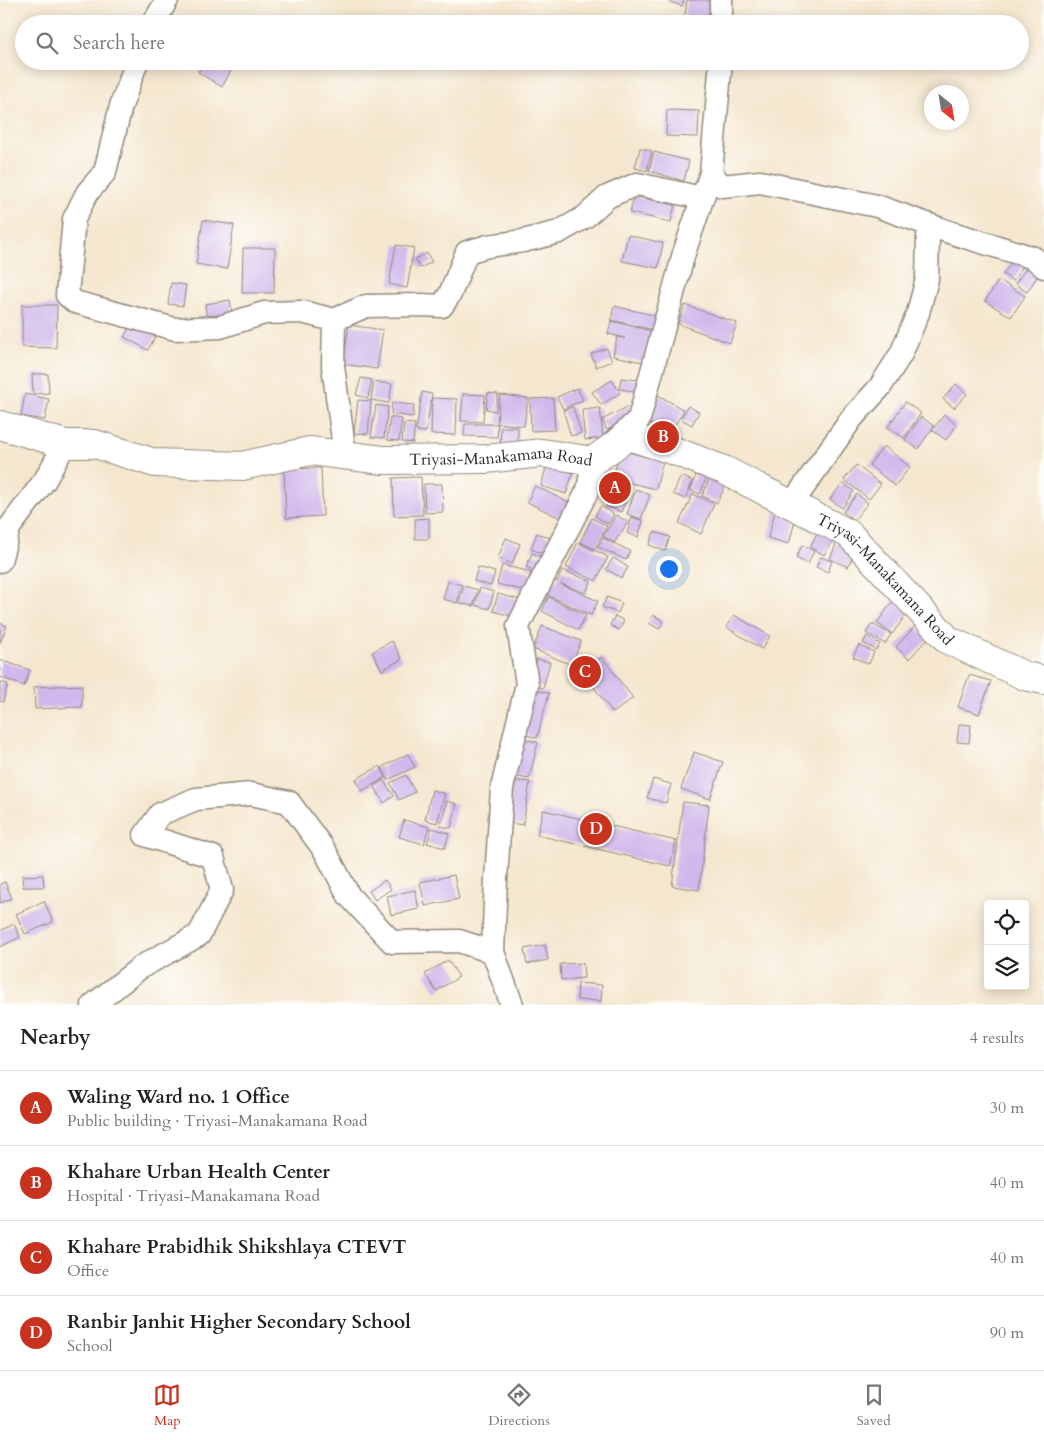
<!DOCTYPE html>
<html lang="en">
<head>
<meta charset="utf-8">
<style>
	:root { --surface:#fff; --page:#f6f6f6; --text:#202124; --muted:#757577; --line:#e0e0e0; --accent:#c8321e }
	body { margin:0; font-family:Cardo,serif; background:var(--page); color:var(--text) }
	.controls { position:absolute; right:15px; bottom:15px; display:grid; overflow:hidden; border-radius:5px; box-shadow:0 2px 12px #0003 }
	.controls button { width:45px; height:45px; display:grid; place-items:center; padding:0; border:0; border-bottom:1px solid var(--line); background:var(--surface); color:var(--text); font:25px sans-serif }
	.compass { position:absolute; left:924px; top:85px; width:45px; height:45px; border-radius:50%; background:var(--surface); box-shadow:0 2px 12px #0003; rotate:150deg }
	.you { position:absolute; left:668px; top:568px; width:18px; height:18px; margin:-12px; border:4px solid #fff; border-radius:50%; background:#1a73e8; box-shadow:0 0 0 8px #1a73e833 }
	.badge { display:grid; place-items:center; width:32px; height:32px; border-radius:50%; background:var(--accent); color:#fff; font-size:16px; font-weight:700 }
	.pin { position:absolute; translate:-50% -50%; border:2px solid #fff; box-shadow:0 1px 5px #0006 }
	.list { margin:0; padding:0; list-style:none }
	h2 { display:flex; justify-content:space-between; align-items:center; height:65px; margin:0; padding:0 20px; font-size:21px }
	h2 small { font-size:16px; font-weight:400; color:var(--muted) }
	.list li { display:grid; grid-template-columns:32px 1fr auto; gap:15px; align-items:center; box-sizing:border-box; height:75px; padding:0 20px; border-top:1px solid var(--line) }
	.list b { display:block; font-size:19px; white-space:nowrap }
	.list p { margin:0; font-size:16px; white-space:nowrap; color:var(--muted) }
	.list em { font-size:16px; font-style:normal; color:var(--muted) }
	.icon { flex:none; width:28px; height:28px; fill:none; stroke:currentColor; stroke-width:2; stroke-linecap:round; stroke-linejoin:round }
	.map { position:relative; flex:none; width:1044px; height:1005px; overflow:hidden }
	.search { position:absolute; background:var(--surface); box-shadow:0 2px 12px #0003; left:15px; right:15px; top:15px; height:55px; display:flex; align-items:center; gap:12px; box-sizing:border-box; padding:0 18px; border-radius:28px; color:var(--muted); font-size:19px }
	.sheet { height:365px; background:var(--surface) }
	nav { display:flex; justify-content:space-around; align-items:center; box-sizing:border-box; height:70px; border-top:1px solid var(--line); background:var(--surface); font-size:14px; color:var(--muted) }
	nav a { display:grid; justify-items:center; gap:2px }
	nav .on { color:var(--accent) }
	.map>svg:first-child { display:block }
	.building { fill:#d0b8ec }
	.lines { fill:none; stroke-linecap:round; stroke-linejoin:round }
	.street-casing { stroke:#90897d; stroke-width:25 }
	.secondary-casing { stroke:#90897d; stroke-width:30 }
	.street { stroke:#fff; stroke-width:22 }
	.secondary { stroke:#fff; stroke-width:28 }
	.labels { text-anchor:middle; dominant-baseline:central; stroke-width:4; stroke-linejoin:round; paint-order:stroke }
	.street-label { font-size:16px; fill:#2b2b2b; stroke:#fdfcf7 }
</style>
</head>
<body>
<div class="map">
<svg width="1044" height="1005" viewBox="0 0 1044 1005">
	<rect width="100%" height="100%" fill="#fdfcf7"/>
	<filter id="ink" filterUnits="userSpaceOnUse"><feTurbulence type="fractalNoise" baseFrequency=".02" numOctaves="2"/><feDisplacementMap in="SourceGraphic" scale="10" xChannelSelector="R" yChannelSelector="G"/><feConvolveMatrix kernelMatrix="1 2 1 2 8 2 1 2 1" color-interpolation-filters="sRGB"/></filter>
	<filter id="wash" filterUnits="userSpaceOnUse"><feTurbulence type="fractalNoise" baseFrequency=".0096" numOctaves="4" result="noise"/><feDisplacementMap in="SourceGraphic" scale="20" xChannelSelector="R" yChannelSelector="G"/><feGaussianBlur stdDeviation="1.12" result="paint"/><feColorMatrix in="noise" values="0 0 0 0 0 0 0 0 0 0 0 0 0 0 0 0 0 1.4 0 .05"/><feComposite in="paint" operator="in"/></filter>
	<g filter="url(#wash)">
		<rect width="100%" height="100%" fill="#f5e7cf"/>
		<g id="blocks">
			<path class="building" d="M 665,0 L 684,0 L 682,6 Z
				M 687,0 L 715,0 L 711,24 L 684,22 Z
				M 207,61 L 231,61 L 234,65 L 222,87 L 198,72 Z
				M 667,110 L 699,111 L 698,137 L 666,136 Z
				M 640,148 L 652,151 L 647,171 L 635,168 Z
				M 654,152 L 689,161 L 684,181 L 649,171 Z
				M 634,196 L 675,205 L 671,222 L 630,213 Z
				M 203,220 L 234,225 L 227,269 L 196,264 Z
				M 628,235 L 663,243 L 658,268 L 622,261 Z
				M 396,245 L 414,248 L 407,288 L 389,284 Z
				M 243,248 L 275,248 L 274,293 L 242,293 Z
				M 427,253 L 432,262 L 420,268 L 415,259 Z
				M 1014,259 L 1023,266 L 1013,281 L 1003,274 Z
				M 1027,267 L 1039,274 L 1027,292 L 1015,284 Z
				M 999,280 L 1025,296 L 1011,317 L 985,301 Z
				M 171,283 L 186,285 L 183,306 L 168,304 Z
				M 230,300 L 233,318 L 207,322 L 205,304 Z
				M 22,305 L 57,305 L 56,348 L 22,347 Z
				M 685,305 L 737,323 L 730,343 L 678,324 Z
				M 614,306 L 657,316 L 654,330 L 611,320 Z
				M 133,320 L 157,333 L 148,350 L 124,337 Z
				M 611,321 L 652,331 L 643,362 L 613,356 L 617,337 L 625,338 L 608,334 Z
				M 349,325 L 383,330 L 377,369 L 343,364 Z
				M 607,348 L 612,361 L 596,367 L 591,354 Z
				M 32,374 L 48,374 L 49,393 L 33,394 Z
				M 361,378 L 372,380 L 368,398 L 356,395 Z
				M 621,378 L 647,381 L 645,393 L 619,389 Z
				M 612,380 L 620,393 L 601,405 L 592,392 Z
				M 374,382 L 392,384 L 389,403 L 371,400 Z
				M 956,384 L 967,394 L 954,408 L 943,399 Z
				M 577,388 L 583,400 L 563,409 L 557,397 Z
				M 422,392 L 432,394 L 426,432 L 416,431 Z
				M 488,393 L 498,394 L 496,411 L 486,409 Z
				M 25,394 L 49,399 L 45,420 L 21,416 Z
				M 463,394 L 485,395 L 483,422 L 461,421 Z
				M 500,395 L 528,398 L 524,426 L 497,423 Z
				M 658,395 L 684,410 L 669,435 L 643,420 Z
				M 432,398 L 457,399 L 456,435 L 431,434 Z
				M 553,398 L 555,430 L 531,431 L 530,399 Z
				M 358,400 L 371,401 L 368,434 L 354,433 Z
				M 905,402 L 921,413 L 904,438 L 888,427 Z
				M 392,403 L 414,405 L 413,417 L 391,414 Z
				M 376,405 L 388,407 L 384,438 L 371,437 Z
				M 629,406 L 634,416 L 607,430 L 602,420 Z
				M 688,406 L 699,412 L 692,425 L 681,419 Z
				M 573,407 L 581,433 L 571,436 L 563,410 Z
				M 600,408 L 603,438 L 585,440 L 582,410 Z
				M 944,415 L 957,425 L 946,440 L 932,430 Z
				M 390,417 L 402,419 L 399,441 L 387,440 Z
				M 921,417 L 934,426 L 918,449 L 905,440 Z
				M 404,423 L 415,424 L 413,443 L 402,442 Z
				M 465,424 L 498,424 L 497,437 L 464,436 Z
				M 501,427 L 518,427 L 518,447 L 500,447 Z
				M 884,446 L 910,467 L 895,486 L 869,465 Z
				M 620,450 L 663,461 L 656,489 L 613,479 Z
				M 547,465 L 573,473 L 566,494 L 541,486 Z
				M 856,465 L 881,484 L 869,499 L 844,480 Z
				M 321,468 L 323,516 L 286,518 L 284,469 Z
				M 699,468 L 709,472 L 700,494 L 690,490 Z
				M 712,473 L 728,480 L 717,503 L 702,496 Z
				M 681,476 L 693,481 L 685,499 L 673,494 Z
				M 421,477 L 423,515 L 394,516 L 393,478 Z
				M 843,483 L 854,491 L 842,508 L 830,499 Z
				M 424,484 L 442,484 L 443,512 L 425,513 Z
				M 535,486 L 570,503 L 562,519 L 527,502 Z
				M 636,489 L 650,495 L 641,519 L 627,514 Z
				M 612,490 L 628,496 L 621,512 L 606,506 Z
				M 693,494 L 714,504 L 701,534 L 679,523 Z
				M 857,494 L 868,503 L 854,520 L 843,512 Z
				M 601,506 L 614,514 L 608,524 L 595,516 Z
				M 775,512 L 796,517 L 789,544 L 768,538 Z
				M 616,515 L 628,522 L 614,543 L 603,536 Z
				M 632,517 L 643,521 L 638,537 L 627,533 Z
				M 429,518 L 429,539 L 415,539 L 415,519 Z
				M 592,518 L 607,526 L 595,549 L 580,542 Z
				M 818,531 L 833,540 L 824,555 L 810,547 Z
				M 654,532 L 670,537 L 665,551 L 649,545 Z
				M 537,533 L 555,540 L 549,556 L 531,549 Z
				M 506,538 L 520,544 L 512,564 L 498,558 Z
				M 603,538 L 630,551 L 626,560 L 598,547 Z
				M 578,542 L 608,557 L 596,581 L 566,567 Z
				M 837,542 L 856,549 L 848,567 L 830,559 Z
				M 802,545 L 814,551 L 808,564 L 796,558 Z
				M 532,553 L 545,558 L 539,572 L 526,567 Z
				M 821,557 L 832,561 L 828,572 L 816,567 Z
				M 613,558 L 628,567 L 622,578 L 606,569 Z
				M 502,565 L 531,572 L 526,591 L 497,584 Z
				M 478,567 L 495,572 L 491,586 L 474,581 Z
				M 562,570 L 591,581 L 586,593 L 561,584 L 598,601 L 591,615 L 543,593 L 550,579 L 557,582 Z
				M 448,581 L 462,585 L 457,603 L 443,599 Z
				M 464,586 L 478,590 L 473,606 L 459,603 Z
				M 480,588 L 494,592 L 489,609 L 475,605 Z
				M 498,594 L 524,601 L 519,618 L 493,611 Z
				M 548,597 L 586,615 L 578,630 L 542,611 Z
				M 607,597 L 622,603 L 618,613 L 602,607 Z
				M 893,601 L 909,611 L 892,634 L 877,623 Z
				M 653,615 L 664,621 L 659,629 L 649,623 Z
				M 734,615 L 770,636 L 762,649 L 726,627 Z
				M 615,616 L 624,621 L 619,630 L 610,625 Z
				M 0,623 L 7,626 L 0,643 Z
				M 872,624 L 891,634 L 885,644 L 866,633 Z
				M 542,626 L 581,641 L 572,665 L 533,649 Z
				M 915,626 L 928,638 L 909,659 L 896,647 Z
				M 867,636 L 880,644 L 876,650 L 863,643 Z
				M 392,641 L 402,659 L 382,670 L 372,652 Z
				M 859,645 L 874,652 L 869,664 L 853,657 Z
				M 602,657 L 633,698 L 613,713 L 582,671 Z
				M 537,659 L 550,662 L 543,688 L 530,684 Z
				M 0,660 L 30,670 L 24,686 L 0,677 Z
				M 969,675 L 991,681 L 979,714 L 958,707 Z
				M 0,682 L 8,684 L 3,702 L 0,701 Z
				M 82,685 L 82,707 L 35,709 L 34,687 Z
				M 532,689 L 549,693 L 537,738 L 520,733 Z
				M 959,724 L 971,725 L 969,743 L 957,742 Z
				M 522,739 L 538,742 L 529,779 L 513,776 Z
				M 694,752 L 723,762 L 710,799 L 681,789 Z
				M 408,754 L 415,767 L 388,780 L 382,767 Z
				M 380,766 L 386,777 L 362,791 L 356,779 Z
				M 406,775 L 415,792 L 399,800 L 390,783 Z
				M 653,779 L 671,784 L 666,803 L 647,798 Z
				M 383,780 L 394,796 L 384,803 L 374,786 Z
				M 511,780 L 530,782 L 523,825 L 504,822 Z
				M 432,790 L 445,794 L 437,823 L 425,820 Z
				M 447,801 L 457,804 L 451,828 L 440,826 Z
				M 683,802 L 709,805 L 699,890 L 672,886 Z
				M 543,810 L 676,841 L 670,866 L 537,835 Z
				M 404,820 L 429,827 L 424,844 L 399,837 Z
				M 432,828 L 449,833 L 445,848 L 427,843 Z
				M 43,875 L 44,887 L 23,887 L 22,876 Z
				M 454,875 L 459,899 L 425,906 L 420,882 Z
				M 385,880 L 391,889 L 375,900 L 369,891 Z
				M 5,882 L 12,898 L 0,903 L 0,884 Z
				M 415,890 L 419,909 L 391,915 L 387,896 Z
				M 44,901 L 53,922 L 25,934 L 16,914 Z
				M 14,924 L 20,937 L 0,947 L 0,931 Z
				M 545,945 L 548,960 L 527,964 L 524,949 Z
				M 448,960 L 459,977 L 436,991 L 425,974 Z
				M 583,963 L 584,978 L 561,980 L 560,964 Z
				M 578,983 L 602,985 L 601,1001 L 577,1000 Z"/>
		</g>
	</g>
	<g filter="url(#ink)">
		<use href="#blocks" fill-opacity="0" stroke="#90897d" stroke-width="1"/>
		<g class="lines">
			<defs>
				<path id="street" d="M 153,24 L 167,0
					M 721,24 L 721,0
					M 137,61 L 121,106 L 105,172 L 87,193 L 74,219 L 67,295 L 75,302 L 175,329 L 220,327 L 264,313 L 302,312 L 334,320
					M 711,173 L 722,186 L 760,182 L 877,206 L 949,232 L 1034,258 L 1044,267
					M 345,455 L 333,366 L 334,320 L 366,306 L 421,305 L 442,306 L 450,294 L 467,252 L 488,246 L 523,241 L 559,232 L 585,217 L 607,197 L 637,184 L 702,198
					M 791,505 L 852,418 L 880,387 L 901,354 L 918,313 L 927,279 L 928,237 L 931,226
					M 0,561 L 9,528 L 45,480 L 65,444
					M 93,1005 L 141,967 L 199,935 L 222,890 L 213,857 L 145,835 L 160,814 L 196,799 L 251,794 L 289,802 L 325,851 L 349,896 L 392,942 L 459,941 L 493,952
					M 512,1005 L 493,952 L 496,879 L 502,788 L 527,684 L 518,626 L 588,490 L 593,461 L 639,419 L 684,253 L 711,173 L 721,61"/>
				<g id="secondary">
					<path id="s1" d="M 0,425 L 65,444 L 95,444 L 155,463 L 242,466 L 310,451 L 383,460 L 486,459 L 542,453 L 593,461 L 628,436 L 672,450 L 724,470 L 849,534 L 948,640 L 1025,676 L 1044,680"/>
				</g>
			</defs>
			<use href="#street" class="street-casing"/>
			<use href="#secondary" class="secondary-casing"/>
			<use href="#street" class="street"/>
			<use href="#secondary" class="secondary"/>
		</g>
	</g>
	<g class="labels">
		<g class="street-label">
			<text stroke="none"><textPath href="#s1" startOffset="509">Triyasi-Manakamana Road</textPath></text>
			<text stroke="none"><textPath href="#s1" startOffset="944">Triyasi-Manakamana Road</textPath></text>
		</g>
	</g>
</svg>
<div class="controls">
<button><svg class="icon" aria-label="locate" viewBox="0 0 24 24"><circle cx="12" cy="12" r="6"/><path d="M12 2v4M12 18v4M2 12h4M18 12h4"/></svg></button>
<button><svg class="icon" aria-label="layers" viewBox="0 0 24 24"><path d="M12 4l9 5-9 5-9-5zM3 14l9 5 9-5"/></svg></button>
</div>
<svg class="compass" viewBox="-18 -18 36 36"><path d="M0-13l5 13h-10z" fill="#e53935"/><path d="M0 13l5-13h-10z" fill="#757577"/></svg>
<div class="you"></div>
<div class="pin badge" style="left:615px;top:488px">A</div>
<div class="pin badge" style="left:663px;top:437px">B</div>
<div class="pin badge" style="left:585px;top:672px">C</div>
<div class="pin badge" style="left:596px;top:829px">D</div>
<div class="search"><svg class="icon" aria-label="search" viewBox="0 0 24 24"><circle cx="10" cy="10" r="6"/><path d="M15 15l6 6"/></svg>Search here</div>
</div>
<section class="sheet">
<h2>Nearby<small>4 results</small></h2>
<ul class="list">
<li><span class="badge">A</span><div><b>Waling Ward no. 1 Office</b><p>Public building · Triyasi-Manakamana Road</p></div><em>30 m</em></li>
<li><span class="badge">B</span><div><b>Khahare Urban Health Center</b><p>Hospital · Triyasi-Manakamana Road</p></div><em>40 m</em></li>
<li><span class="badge">C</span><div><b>Khahare Prabidhik Shikshlaya CTEVT</b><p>Office</p></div><em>40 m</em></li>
<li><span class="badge">D</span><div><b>Ranbir Janhit Higher Secondary School</b><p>School</p></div><em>90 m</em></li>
</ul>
</section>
<nav>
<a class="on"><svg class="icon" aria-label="map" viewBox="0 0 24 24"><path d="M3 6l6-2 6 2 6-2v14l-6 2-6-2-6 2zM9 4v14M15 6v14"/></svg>Map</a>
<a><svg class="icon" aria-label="directions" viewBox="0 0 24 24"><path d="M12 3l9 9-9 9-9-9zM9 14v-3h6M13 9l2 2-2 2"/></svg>Directions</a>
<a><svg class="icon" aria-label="saved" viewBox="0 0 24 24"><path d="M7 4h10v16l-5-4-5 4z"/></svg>Saved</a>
</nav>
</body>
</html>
